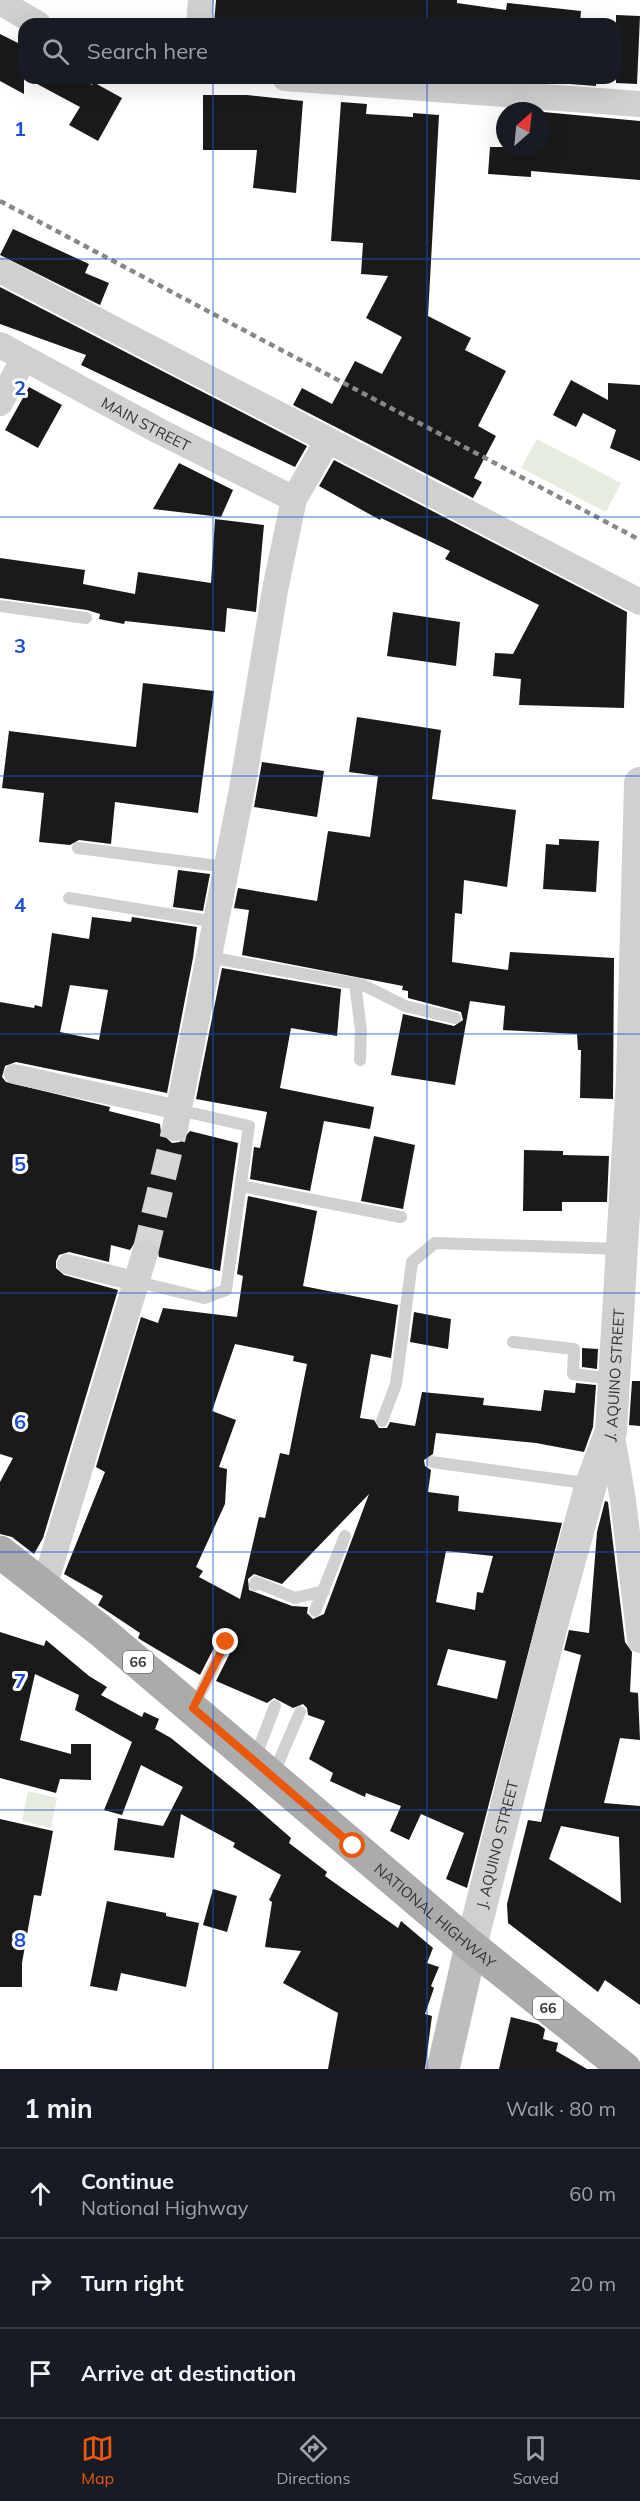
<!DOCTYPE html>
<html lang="en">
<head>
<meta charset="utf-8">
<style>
	:root { --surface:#171b24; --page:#20242c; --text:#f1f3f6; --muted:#9ea1a6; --line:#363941; --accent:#ea580c }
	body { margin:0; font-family:Mulish,sans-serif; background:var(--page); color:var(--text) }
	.compass { position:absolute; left:496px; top:102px; width:54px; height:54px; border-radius:50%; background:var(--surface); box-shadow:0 6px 24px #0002; rotate:27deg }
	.stop { position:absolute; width:18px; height:18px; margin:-14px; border:4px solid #ea580c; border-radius:50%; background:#fff }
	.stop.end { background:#ea580c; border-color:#fff; box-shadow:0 2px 6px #0008 }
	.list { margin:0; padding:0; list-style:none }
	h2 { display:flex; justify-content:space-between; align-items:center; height:78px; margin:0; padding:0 24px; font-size:26px }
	h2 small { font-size:20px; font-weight:400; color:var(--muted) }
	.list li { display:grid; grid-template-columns:39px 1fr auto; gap:18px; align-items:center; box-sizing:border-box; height:90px; padding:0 24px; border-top:2px solid var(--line) }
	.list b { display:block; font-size:22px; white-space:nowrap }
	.list p { margin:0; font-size:20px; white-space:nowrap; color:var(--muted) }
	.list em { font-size:20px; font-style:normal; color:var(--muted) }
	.icon { flex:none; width:33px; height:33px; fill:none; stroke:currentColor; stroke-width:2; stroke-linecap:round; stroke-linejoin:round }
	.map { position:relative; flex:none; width:640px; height:2069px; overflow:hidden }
	.search { position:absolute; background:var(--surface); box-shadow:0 6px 24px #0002; left:18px; right:18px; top:18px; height:66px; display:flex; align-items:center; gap:15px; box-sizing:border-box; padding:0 21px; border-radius:18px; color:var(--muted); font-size:22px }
	.sheet { height:348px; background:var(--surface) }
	nav { display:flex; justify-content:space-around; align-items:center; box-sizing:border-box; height:84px; border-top:2px solid var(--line); background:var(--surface); font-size:16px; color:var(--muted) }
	nav a { display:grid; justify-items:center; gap:3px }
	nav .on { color:var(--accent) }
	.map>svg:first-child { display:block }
	.green { fill:#e6ecdf }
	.building { fill:#1a1a1a; fill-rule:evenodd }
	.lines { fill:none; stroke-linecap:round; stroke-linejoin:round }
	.minor-tunnel { stroke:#d6d6d6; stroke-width:26; stroke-dasharray:26 13; stroke-linecap:butt }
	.service { stroke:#d0d0d0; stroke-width:12 }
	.pedestrian { stroke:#d0d0d0; stroke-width:20 }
	.minor { stroke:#d0d0d0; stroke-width:26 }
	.tertiary { stroke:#d0d0d0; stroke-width:32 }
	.secondary { stroke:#bdbdbd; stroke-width:33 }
	.primary { stroke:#ababab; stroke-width:33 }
	.rail { stroke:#888; stroke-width:4.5; stroke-dasharray:6 4.5; stroke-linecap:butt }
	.route { stroke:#ea580c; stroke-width:8 }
	.grid { fill:none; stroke:#1d4ed8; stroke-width:1.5; stroke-opacity:0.55 }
	.labels { text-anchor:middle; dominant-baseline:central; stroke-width:6; stroke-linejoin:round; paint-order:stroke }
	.shield { fill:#fff; stroke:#707070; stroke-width:1.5 }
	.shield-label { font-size:14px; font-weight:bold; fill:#333 }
	.street-label { font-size:15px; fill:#333; stroke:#fff }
	.grid-label { font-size:20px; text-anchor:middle; font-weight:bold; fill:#1d4ed8; stroke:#fff; stroke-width:6; stroke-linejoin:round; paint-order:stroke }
</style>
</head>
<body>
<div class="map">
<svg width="640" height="2069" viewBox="0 0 640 2069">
	<rect width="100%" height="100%" fill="#fff"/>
	<path class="green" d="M 537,439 L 621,483 L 606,512 L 521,468 Z
		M 28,1791 L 57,1798 L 51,1828 L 22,1821 Z"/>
	<path class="building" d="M 216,0 L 457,0 L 457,3 L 506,10 L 507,3 L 581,11 L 580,24 L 214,24 Z
		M 616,15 L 640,16 L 637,84 L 616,83 Z
		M 0,34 L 24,46 L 24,94 L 0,81 Z
		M 26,78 L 79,78 L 92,85 L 93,82 L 122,98 L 98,141 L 69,125 L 80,107 Z
		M 545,78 L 596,78 L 596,86 L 544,82 Z
		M 203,95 L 247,95 L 303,101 L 296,193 L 253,188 L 257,150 L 203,150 Z
		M 341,102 L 367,104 L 366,114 L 413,117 L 413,113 L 439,115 L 428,316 L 471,338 L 465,350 L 506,371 L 478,426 L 496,436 L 474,478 L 482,482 L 473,498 L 293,405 L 302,388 L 332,404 L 355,361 L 382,374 L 402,337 L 366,318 L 388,276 L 361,274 L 363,243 L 331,241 Z
		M 543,112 L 640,121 L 640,180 L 531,171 L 531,177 L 488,174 L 490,147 L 541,147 Z
		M 13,229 L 89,264 L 85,273 L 109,283 L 100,305 L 0,255 Z
		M 0,287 L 307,446 L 295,467 L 81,365 L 86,355 L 0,324 Z
		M 571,380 L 608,400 L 608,383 L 640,385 L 640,461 L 610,448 L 616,430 L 583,413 L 576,427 L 553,415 Z
		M 29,387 L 62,405 L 38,448 L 5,430 Z
		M 334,460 L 627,612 L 624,708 L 519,705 L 521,679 L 493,676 L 495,653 L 513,654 L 539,605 L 445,559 L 450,551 L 381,518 L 380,520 L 319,486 Z
		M 179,463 L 233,490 L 221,517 L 153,509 Z
		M 215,519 L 264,525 L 256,612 L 227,608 L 225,632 L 125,621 L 124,624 L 99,619 L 100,614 L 87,610 L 0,598 L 0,558 L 85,570 L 83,584 L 135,594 L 138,572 L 211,583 Z
		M 393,612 L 460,622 L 456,666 L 387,656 Z
		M 143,683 L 214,691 L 198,813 L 115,802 L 111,844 L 79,840 L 70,845 L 39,842 L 44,793 L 2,788 L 9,731 L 136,747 Z
		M 357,717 L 441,730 L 432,799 L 516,810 L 507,887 L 464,880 L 462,914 L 455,913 L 452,962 L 508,970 L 510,952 L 614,958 L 613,1099 L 580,1098 L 581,1050 L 578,1050 L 577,1034 L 503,1030 L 505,1006 L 470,1001 L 455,1085 L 391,1075 L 403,1014 L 454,1026 L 463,1020 L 461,1012 L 408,998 L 408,991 L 402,990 L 403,986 L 242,955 L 249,910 L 234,908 L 238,888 L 317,901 L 328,831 L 370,837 L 378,776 L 349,772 Z
		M 262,762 L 324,771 L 317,817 L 254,807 Z
		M 559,839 L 599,841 L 596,892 L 543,889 L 546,844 L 559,845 Z
		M 178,870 L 210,874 L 203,911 L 173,907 Z
		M 92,917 L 131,922 L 132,917 L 197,927 L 193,958 L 167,1093 L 16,1062 L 5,1066 L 2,1077 L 6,1082 L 110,1107 L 109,1111 L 160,1124 L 161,1133 L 172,1143 L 180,1142 L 190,1131 L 238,1143 L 220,1271 L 159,1257 L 156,1243 L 149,1239 L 135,1242 L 130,1250 L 111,1245 L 109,1262 L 69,1252 L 59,1255 L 56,1261 L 56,1268 L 64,1275 L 118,1290 L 43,1538 L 34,1554 L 12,1537 L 0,1534 L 0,1482 L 13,1458 L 0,1454 L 0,1002 L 34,1008 L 35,1005 L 42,1007 L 52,933 L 89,939 ZM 70,985 L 108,990 L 99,1040 L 60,1032 Z
		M 222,968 L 341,989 L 337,1036 L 291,1028 L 280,1088 L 374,1107 L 370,1129 L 324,1121 L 310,1191 L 250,1179 L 254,1147 L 260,1148 L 267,1112 L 196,1099 Z
		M 374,1136 L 415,1145 L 403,1209 L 361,1201 Z
		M 524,1150 L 563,1151 L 563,1155 L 609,1156 L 607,1202 L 562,1202 L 562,1211 L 523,1211 Z
		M 248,1196 L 317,1211 L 303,1286 L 398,1305 L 391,1358 L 371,1354 L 360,1418 L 374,1420 L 379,1428 L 387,1428 L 390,1422 L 415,1426 L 422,1392 L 484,1398 L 483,1405 L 541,1411 L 544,1390 L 575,1393 L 576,1383 L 596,1385 L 593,1427 L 584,1452 L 536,1443 L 436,1433 L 433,1454 L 424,1460 L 425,1466 L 431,1470 L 428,1492 L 459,1496 L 458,1511 L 562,1523 L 467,1888 L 446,1879 L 464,1833 L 421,1814 L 409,1840 L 390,1831 L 401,1806 L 366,1793 L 365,1797 L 330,1781 L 333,1773 L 309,1759 L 325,1721 L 308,1715 L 307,1708 L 303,1704 L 293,1708 L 274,1698 L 267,1703 L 216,1681 L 234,1645 L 230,1635 L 225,1634 L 219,1638 L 200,1675 L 141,1640 L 138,1638 L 140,1633 L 98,1605 L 103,1596 L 64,1574 L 105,1472 L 96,1467 L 141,1317 L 158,1323 L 163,1308 L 237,1317 L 243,1276 L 237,1274 ZM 235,1344 L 294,1356 L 293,1361 L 307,1364 L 289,1455 L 280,1453 L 265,1518 L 259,1517 L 240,1599 L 199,1577 L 203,1571 L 196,1567 L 225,1504 L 227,1469 L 219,1467 L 236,1420 L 212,1411 ZM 369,1494 L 324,1614 L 313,1619 L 307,1613 L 308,1607 L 292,1606 L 249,1590 L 248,1579 L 254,1574 L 282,1584 ZM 446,1551 L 493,1556 L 483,1593 L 477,1592 L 475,1610 L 436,1602 ZM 448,1649 L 506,1661 L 497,1699 L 437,1685 Z
		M 414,1312 L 451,1319 L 448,1349 L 410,1342 Z
		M 582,1348 L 598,1349 L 597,1369 L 582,1367 Z
		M 632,1381 L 640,1381 L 640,1426 L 629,1425 Z
		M 605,1501 L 608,1502 L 625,1642 L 632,1652 L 630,1692 L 638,1693 L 640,1740 L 620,1738 L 604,1803 L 640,1806 L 640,2005 L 605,1980 L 598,1992 L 508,1923 L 507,1904 L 528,1820 L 541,1822 L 581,1655 L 564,1650 L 569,1630 L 589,1633 L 597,1532 ZM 561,1826 L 619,1837 L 621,1903 L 549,1859 Z
		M 0,1632 L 44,1646 L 46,1640 L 89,1676 L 107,1687 L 101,1695 L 142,1717 L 144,1712 L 159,1719 L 155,1729 L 171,1738 L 251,1803 L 291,1838 L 289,1843 L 327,1872 L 325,1876 L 398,1928 L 401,1921 L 433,1948 L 427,1963 L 439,1967 L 431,1986 L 434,1988 L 425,2014 L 432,2016 L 425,2069 L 328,2069 L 338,2013 L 283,1983 L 301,1951 L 265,1947 L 272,1902 L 269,1900 L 281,1875 L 233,1847 L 235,1843 L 181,1814 L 174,1858 L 114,1850 L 118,1818 L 163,1826 L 183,1787 L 141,1765 L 122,1815 L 104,1810 L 132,1742 L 75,1710 L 79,1695 L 35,1674 L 20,1740 L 71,1754 L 71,1744 L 91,1744 L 91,1780 L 60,1779 L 56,1793 L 0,1778 Z
		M 0,1819 L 53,1831 L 41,1896 L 34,1895 L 22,1963 L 22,1987 L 0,1987 Z
		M 213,1889 L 237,1896 L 227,1932 L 203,1925 Z
		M 107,1901 L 166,1913 L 166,1916 L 199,1923 L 186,1987 L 121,1973 L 117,1991 L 90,1986 Z
		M 511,2017 L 538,2024 L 545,2029 L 543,2039 L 558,2043 L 556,2051 L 587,2069 L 499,2069 Z"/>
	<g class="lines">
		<path class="minor-tunnel" d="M 145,1253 L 175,1128"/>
		<path class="service" d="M 0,606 L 86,618
			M 78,848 L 226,867
			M 69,898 L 216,922
			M 208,957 L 363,985 L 405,1006 L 455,1018
			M 355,984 L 361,1030 L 360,1060
			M 241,1186 L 401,1217
			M 138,1282 L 204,1298 L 226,1290 L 249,1126 L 179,1110
			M 513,1342 L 574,1349 L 573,1374 L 613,1379
			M 382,1421 L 396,1384 L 412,1262 L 435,1243 L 621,1249
			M 432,1462 L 591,1484
			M 255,1585 L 256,1582 L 295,1598 L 324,1591
			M 315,1611 L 345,1536
			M 193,1708 L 226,1642
			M 255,1758 L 275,1706
			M 273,1775 L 300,1712"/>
		<path class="pedestrian" d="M 14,1074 L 179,1110
			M 67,1264 L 138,1282"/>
		<g class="minor">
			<path d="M 0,2 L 38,24"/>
			<path d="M 199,24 L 201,0"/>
			<path d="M 285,78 L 640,104"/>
			<path d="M 0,270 L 640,602"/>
			<path id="s1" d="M 0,345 L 159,431 L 294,499"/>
			<path d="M 0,403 L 24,358"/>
			<path d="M 175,1128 L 242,789 L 275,590 L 294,499 L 328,440"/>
			<path d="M 611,1431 L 623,1500 L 640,1640"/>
			<path d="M 44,1587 L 145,1253"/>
		</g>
		<path class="tertiary" id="s2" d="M 471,1946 L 552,1625 L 591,1484 L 611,1431 L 632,1079 L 640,783"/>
		<path class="secondary" d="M 443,2069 L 471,1946"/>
		<path class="primary" id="s3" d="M 0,1552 L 101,1631 L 471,1946 L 625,2069"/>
		<path class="rail" d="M 0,201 L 640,540"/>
	</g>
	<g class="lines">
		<path class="route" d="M 226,1642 L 193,1708 L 353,1846"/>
	</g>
	<path class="grid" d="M 213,0 L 213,24M 427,0 L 427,24M 213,78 L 213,2069M 427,78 L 427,2069M 0,259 L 640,259M 0,517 L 640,517M 0,776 L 640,776M 0,1034 L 640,1034M 0,1293 L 640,1293M 0,1552 L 640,1552M 0,1810 L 640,1810"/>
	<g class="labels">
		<g class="shield">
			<rect x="123" y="1651" width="30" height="22" rx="4.5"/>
			<rect x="533" y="1997" width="30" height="22" rx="4.5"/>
		</g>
		<g class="shield-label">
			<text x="138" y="1662">66</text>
			<text x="548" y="2008">66</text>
		</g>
		<g class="street-label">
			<text stroke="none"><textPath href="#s1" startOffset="166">MAIN STREET</textPath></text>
			<text stroke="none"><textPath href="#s2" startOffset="591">J. AQUINO STREET</textPath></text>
			<text stroke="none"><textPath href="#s2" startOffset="105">J. AQUINO STREET</textPath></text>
			<text stroke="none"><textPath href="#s3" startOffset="567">NATIONAL HIGHWAY</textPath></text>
		</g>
	</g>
	<g class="grid-label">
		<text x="20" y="136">1</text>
		<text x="20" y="395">2</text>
		<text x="20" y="653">3</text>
		<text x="20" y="912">4</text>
		<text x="20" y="1171">5</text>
		<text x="20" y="1429">6</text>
		<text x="20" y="1688">7</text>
		<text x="20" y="1947">8</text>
	</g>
</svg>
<svg class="compass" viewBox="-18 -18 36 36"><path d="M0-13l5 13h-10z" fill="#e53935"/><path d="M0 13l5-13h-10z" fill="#9ea1a6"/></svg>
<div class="stop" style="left:353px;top:1846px"></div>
<div class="stop end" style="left:226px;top:1642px"></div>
<div class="search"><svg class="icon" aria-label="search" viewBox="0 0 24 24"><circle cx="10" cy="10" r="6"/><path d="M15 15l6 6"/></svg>Search here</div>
</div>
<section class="sheet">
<h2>1 min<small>Walk · 80 m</small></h2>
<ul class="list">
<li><svg class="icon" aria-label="ahead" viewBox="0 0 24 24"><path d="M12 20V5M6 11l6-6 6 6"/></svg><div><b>Continue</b><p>National Highway</p></div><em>60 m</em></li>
<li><svg class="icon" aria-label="right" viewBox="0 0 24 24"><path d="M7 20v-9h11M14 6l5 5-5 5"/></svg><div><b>Turn right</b></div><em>20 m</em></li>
<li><svg class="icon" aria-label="arrive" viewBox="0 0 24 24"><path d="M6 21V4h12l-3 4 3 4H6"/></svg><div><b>Arrive at destination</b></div></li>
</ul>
</section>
<nav>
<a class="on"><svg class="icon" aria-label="map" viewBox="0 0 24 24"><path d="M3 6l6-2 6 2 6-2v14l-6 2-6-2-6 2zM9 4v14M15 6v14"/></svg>Map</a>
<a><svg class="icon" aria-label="directions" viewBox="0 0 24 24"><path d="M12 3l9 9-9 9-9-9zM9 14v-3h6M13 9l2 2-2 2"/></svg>Directions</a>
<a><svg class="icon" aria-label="saved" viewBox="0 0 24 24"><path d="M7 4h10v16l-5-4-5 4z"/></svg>Saved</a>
</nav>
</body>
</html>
